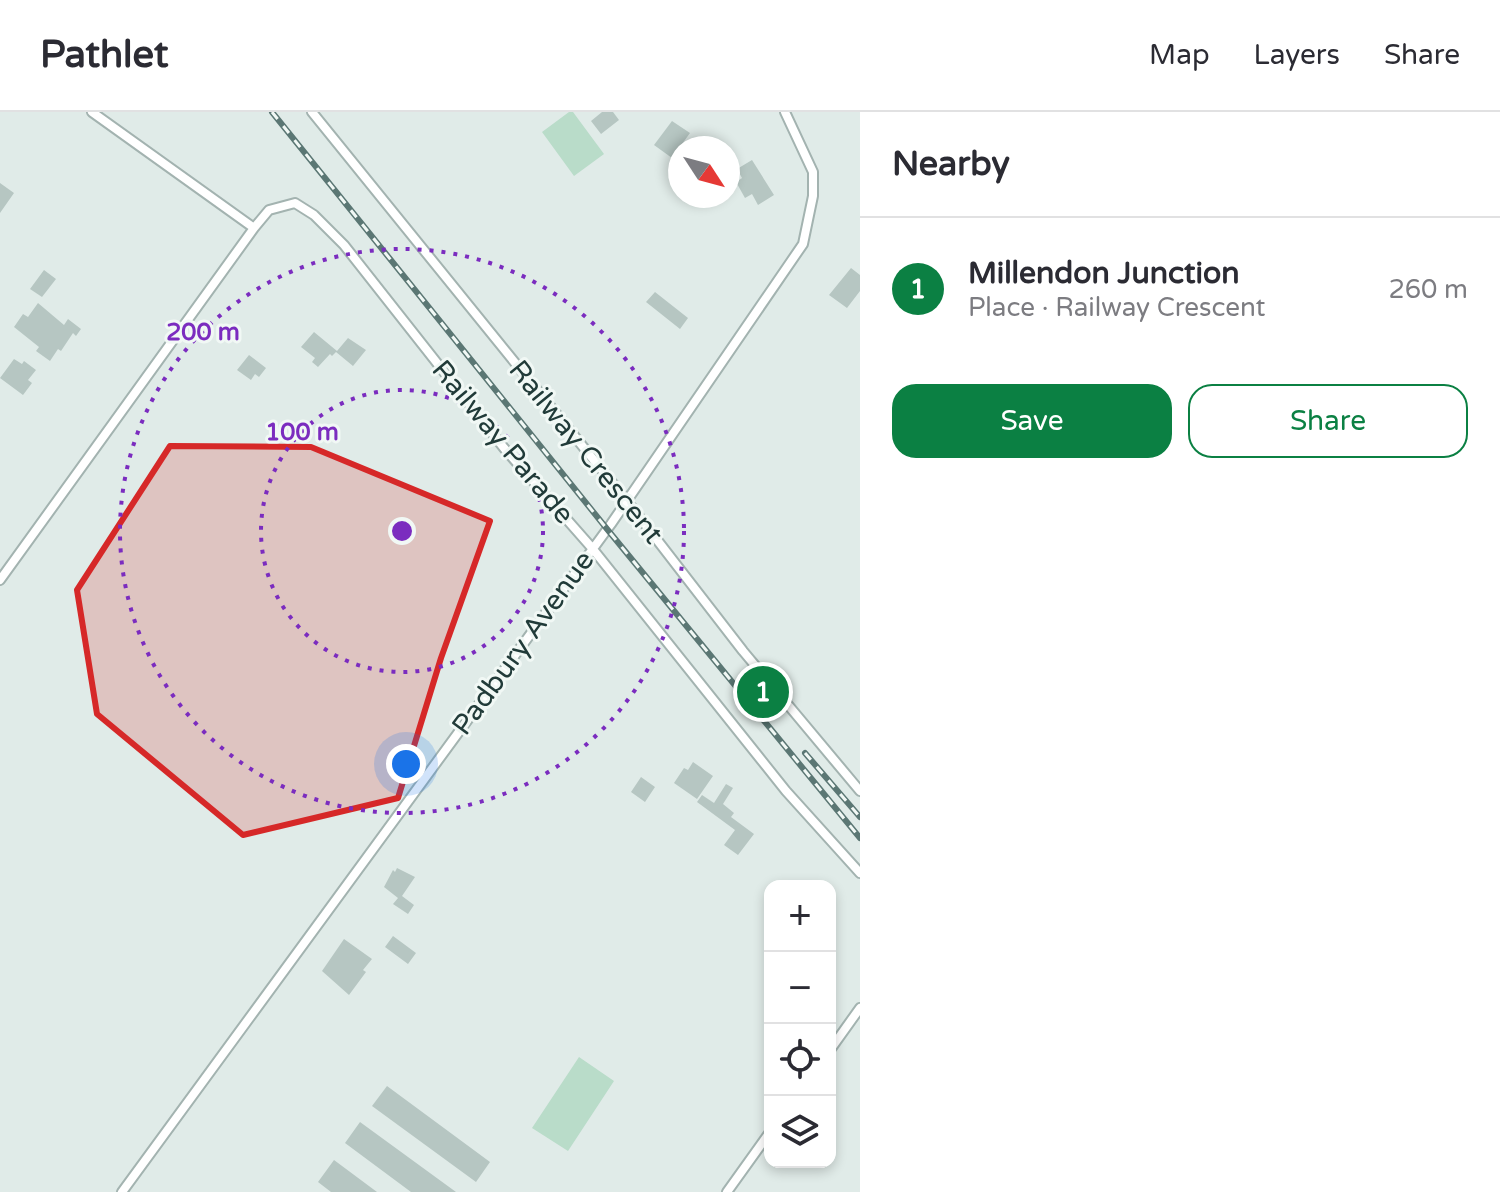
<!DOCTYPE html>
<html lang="en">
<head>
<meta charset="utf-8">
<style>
	:root { --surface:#fff; --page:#f7f7f7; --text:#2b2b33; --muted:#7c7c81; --line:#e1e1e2; --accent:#0b8043 }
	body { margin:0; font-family:"Varela Round",sans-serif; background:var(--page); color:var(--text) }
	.controls { position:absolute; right:24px; bottom:24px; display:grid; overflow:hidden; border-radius:16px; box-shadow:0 4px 12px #0003 }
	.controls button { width:72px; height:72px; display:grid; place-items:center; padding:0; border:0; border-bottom:2px solid var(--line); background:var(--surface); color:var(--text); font:40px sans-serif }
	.compass { position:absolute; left:668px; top:24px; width:72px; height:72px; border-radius:50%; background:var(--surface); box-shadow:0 4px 12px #0003; rotate:126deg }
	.you { position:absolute; left:406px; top:652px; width:28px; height:28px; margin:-20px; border:6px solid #fff; border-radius:50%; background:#1a73e8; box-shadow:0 0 0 12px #1a73e833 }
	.badge { display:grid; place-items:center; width:52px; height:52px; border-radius:50%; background:var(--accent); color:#fff; font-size:26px; font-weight:700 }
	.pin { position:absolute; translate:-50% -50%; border:4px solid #fff; box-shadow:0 2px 8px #0006 }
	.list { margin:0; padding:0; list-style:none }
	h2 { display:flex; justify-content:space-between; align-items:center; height:104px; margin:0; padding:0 32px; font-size:34px }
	h2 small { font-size:26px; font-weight:400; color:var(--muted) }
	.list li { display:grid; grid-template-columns:52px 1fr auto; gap:24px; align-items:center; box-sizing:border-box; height:144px; padding:0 32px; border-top:2px solid var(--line) }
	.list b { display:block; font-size:30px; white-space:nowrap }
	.list p { margin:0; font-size:26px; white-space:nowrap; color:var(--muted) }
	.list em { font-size:26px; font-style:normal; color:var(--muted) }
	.actions { display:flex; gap:16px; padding:24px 32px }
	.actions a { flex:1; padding:18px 0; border:2px solid var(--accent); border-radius:24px; text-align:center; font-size:28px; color:var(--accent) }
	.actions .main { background:var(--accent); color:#fff }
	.icon { flex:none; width:44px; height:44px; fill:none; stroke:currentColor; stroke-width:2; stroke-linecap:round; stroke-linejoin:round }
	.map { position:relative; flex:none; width:860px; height:1080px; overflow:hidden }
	header { display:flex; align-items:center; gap:48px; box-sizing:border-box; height:112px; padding:0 40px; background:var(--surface); border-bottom:2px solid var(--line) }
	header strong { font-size:38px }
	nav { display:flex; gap:44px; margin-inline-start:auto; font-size:28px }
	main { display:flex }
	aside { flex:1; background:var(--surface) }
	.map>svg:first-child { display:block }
	.green { fill:#b9dcc9 }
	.building { fill:#b6c6c2 }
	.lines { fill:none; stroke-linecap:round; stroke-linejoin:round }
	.minor-casing { stroke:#a3b3b0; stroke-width:12 }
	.minor { stroke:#fff; stroke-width:8 }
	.rail-casing { stroke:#5b7774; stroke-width:6 }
	.rail { stroke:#f1f8f5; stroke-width:3; stroke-dasharray:9; stroke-linecap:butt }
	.marked { fill:#d62828; fill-opacity:0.2; stroke:#d62828; stroke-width:6; stroke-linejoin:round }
	.ring { fill:none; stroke:#7b2cbf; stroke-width:4; stroke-dasharray:4 8 }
	.labels { text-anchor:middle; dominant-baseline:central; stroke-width:6; stroke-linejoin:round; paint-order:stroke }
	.street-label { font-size:28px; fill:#213b39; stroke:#f1f8f5 }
	.centre { fill:#7b2cbf; stroke:#f1f8f5; stroke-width:4 }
	.ring-label { font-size:24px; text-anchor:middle; font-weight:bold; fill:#7b2cbf; stroke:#f1f8f5; stroke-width:6; stroke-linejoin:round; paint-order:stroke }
</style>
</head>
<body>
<header>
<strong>Pathlet</strong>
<nav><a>Map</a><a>Layers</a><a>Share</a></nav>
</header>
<main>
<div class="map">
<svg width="860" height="1080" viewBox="0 0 860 1080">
	<rect width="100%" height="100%" fill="#e0ebe8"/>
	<path class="green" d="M 569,0 L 573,0 L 604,42 L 574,64 L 542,20 Z
		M 579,945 L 614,969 L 568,1039 L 532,1016 Z"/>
	<path class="building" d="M 602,0 L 613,0 L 619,8 L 601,22 L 591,9 Z
		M 672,9 L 690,21 L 672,46 L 654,33 Z
		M 752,48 L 774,83 L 758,93 L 752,82 L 745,86 L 736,70 L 742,66 L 737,57 Z
		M 0,71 L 14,81 L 0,101 Z
		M 851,156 L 860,163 L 860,179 L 847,196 L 829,183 Z
		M 44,158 L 56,167 L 42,185 L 30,177 Z
		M 655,180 L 688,206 L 680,217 L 646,190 Z
		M 38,191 L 64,213 L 68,207 L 81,217 L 76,224 L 73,221 L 61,239 L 58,237 L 50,249 L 36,239 L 39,235 L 14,215 L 23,202 L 28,205 Z
		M 314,220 L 337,239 L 348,226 L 366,238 L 353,254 L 336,240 L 332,244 L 330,242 L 318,255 L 312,250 L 315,246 L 301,235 Z
		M 249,243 L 266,256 L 259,265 L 255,262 L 251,268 L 237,258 Z
		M 14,247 L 22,252 L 24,249 L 36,258 L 28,268 L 32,271 L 23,283 L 0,266 Z
		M 693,650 L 713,664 L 697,687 L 674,671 L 684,656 L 688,658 Z
		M 641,665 L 655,675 L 645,690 L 631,680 Z
		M 726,672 L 733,676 L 723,692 L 734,701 L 731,705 L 754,722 L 738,743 L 724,733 L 735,718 L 697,690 L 702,683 L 714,691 Z
		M 397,756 L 415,765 L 402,784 L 414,793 L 408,802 L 393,792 L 398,786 L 384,775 L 393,758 L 395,760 Z
		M 393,824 L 416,841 L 408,852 L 385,835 Z
		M 344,827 L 372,847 L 363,858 L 366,860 L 349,883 L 322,859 Z
		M 387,974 L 490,1050 L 476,1070 L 372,994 Z
		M 360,1010 L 456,1080 L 411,1080 L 345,1031 Z
		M 334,1048 L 377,1080 L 331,1080 L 318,1070 Z"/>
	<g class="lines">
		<defs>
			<path id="minor" d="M 92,0 L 254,116
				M 312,0 L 627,389 L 743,539 L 860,679
				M 0,468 L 254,116 L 269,98 L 295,91 L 314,103 L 344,133 L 504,336 L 592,436 L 786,679 L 860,761
				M 830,938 L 860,896
				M 122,1080 L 611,412 L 803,132 L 813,84 L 813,60 L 785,0
				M 727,1080 L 770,1020"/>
		</defs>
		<use href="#minor" class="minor-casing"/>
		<use href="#minor" class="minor"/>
		<defs>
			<path id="rail" d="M 272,0 L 607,417 L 860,726
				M 805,641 L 860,705"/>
		</defs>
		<use href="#rail" class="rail-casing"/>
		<use href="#rail" class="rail"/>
	</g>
	<path class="marked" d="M 170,334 L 311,335 L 490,409 L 441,546 L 398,686 L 243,723 L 97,602 L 77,478 Z"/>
	<g class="ring">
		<circle cx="402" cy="419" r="141"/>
		<circle cx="402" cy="419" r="282"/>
	</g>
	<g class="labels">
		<g class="street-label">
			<text transform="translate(503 330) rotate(50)">Railway Parade</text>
			<text transform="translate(586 340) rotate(51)">Railway Crescent</text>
			<text transform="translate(523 531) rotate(-54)">Padbury Avenue</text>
		</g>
	</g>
	<circle cx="402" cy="419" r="12" class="centre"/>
	<g class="ring-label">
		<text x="203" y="228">200 m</text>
		<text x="302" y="328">100 m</text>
	</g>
</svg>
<div class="controls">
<button>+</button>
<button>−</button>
<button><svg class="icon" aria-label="locate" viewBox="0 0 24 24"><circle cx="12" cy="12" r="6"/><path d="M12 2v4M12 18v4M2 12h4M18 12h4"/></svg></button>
<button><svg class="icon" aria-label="layers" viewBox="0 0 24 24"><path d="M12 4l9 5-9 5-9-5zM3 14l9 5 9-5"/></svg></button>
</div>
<svg class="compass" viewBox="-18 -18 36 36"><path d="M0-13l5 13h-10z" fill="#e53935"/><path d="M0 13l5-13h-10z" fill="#7c7c81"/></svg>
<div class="you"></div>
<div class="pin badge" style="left:763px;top:580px">1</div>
</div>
<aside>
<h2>Nearby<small></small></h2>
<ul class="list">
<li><span class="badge">1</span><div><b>Millendon Junction</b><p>Place · Railway Crescent</p></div><em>260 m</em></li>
</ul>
<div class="actions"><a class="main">Save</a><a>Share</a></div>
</aside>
</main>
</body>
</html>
